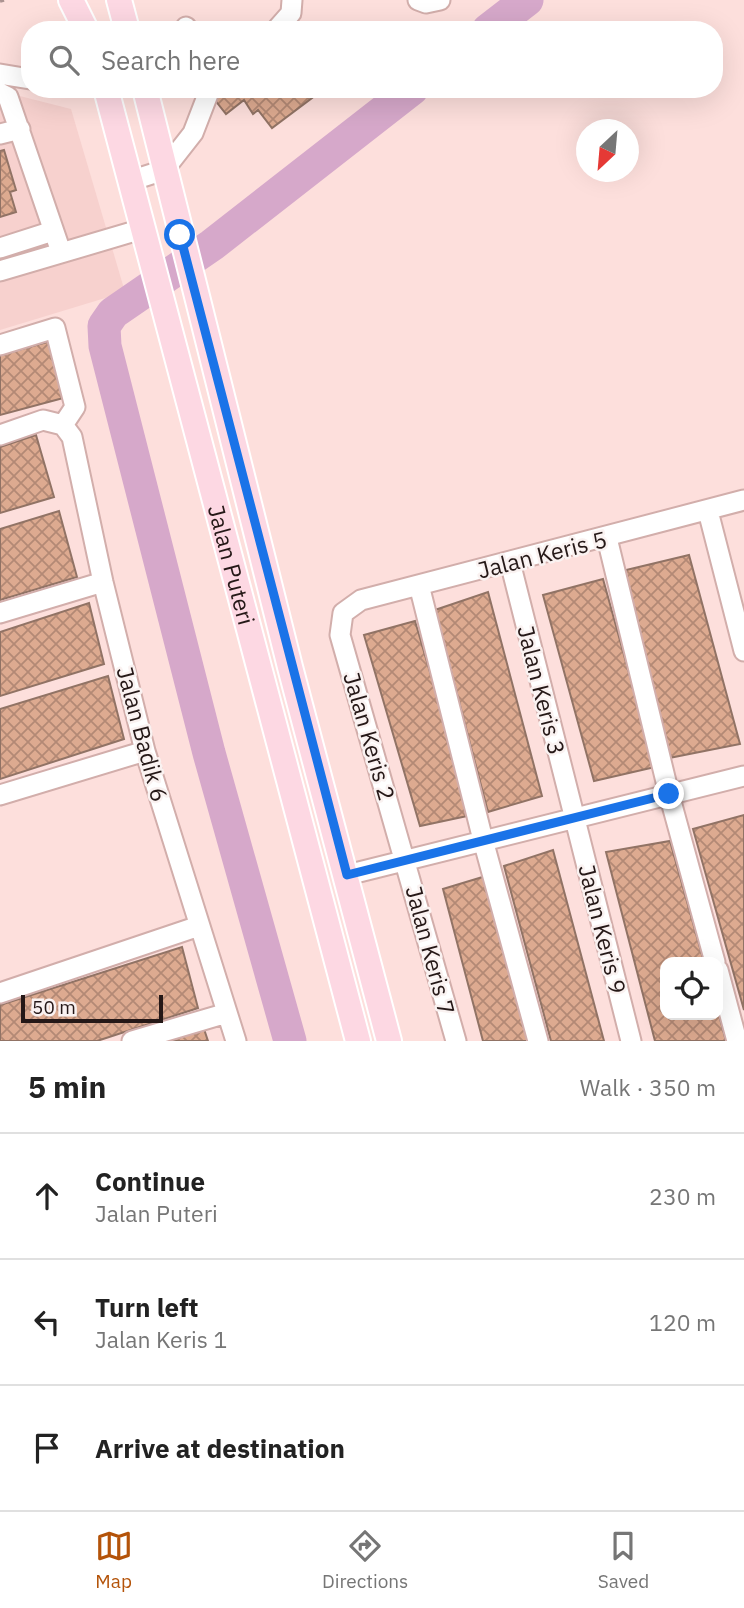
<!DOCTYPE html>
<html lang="en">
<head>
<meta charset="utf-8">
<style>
	:root { --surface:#fff; --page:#f2f2f2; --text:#222; --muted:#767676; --line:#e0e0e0; --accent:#b45309 }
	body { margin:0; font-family:"IBM Plex Sans",sans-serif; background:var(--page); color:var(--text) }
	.controls { position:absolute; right:21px; bottom:21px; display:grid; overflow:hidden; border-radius:14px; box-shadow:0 7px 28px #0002 }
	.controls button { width:63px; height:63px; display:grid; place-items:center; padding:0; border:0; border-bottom:2px solid var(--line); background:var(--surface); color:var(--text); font:35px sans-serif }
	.compass { position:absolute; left:576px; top:119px; width:63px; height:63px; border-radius:50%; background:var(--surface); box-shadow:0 7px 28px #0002; rotate:206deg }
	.scale { position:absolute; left:21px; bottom:18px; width:142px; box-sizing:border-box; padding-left:7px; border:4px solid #251817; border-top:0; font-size:19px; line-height:24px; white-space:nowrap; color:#251817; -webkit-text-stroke:5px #faf2f1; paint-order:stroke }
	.stop { position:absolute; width:21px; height:21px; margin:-16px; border:5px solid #1a73e8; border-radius:50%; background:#fff }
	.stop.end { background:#1a73e8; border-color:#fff; box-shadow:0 2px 7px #0008 }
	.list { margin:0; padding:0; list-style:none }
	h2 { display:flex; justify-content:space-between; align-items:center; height:91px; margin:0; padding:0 28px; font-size:30px }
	h2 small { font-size:23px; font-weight:400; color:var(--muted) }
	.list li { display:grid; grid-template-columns:46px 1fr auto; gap:21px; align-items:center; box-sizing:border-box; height:126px; padding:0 28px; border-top:2px solid var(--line) }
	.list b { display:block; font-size:26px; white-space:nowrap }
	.list p { margin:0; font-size:23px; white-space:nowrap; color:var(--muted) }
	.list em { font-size:23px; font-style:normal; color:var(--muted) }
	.icon { flex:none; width:38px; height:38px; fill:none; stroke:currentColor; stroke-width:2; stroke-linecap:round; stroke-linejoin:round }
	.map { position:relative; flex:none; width:744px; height:1041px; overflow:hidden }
	.search { position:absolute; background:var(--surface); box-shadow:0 7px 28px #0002; left:21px; right:21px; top:21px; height:77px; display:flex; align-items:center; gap:18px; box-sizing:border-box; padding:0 24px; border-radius:28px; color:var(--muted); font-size:26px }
	.sheet { height:469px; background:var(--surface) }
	nav { display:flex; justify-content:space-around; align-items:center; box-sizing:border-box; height:98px; border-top:2px solid var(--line); background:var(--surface); font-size:19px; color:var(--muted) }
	nav a { display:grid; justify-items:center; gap:4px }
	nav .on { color:var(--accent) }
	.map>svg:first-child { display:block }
	.built { fill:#f7d1ce }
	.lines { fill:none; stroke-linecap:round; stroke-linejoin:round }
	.river { stroke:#d6a8ca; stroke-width:33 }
	.building { fill:url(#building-cross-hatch); stroke:#917365; stroke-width:2 }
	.minor-casing { stroke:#d2aeab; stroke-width:23 }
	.major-casing { stroke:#fff; stroke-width:28 }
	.path { stroke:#ab9391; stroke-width:3.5; stroke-dasharray:5 5; stroke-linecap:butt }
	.minor { stroke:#fff; stroke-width:19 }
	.major { stroke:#fdd8e3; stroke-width:24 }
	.route { stroke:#1a73e8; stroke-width:9 }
	.labels { text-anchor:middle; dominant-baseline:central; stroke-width:5; stroke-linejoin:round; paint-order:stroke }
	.street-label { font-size:23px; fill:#251817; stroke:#faf2f1 }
</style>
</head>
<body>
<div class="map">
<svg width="744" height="1041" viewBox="0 0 744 1041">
	<defs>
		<pattern id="building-cross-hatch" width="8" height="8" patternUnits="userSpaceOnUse" patternTransform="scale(1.75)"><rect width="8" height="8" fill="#ddaa90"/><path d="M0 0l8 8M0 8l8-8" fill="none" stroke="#b38975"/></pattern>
	</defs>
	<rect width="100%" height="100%" fill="#fddfdc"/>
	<path class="built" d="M 0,91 L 71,109 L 125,292 L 0,330 Z"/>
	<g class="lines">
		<path class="river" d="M 488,30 L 527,0
			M 290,1041 L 209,753 L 105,346 L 104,326 L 113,313 L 212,245 L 412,89"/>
	</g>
	<path class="building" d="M 219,89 L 305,89 L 312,98 L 272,128 L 258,110 L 253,114 L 244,100 L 226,114 L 211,95 Z
		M 4,150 L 16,190 L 10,192 L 16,212 L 0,217 L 0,151 Z
		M 51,341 L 67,397 L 0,415 L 0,355 Z
		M 36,435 L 54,497 L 0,513 L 0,447 Z
		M 59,511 L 77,577 L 0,600 L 0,529 Z
		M 689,555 L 740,744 L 669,758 L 622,571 Z
		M 603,579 L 655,767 L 594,781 L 543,595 Z
		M 488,592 L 542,796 L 488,812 L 435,610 Z
		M 89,603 L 104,664 L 0,696 L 0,632 Z
		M 415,621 L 472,815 L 420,826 L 364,635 Z
		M 108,676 L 124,739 L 0,779 L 0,709 Z
		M 744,815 L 744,1010 L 693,829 Z
		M 670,841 L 704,962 L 665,962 L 665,1015 L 718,1015 L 718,1011 L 726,1041 L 655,1041 L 606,852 Z
		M 553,850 L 604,1041 L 551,1041 L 504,866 Z
		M 489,875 L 535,1041 L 483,1041 L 443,889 Z
		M 182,947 L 198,1008 L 97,1041 L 0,1041 L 0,1005 Z
		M 203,1026 L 208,1041 L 153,1041 Z"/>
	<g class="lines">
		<defs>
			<path id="minor" d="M 418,0 L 426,3 L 440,0
				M 186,27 L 188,30
				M 276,30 L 291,13 L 292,0
				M 0,74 L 30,79
				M 0,93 L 8,97 L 61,252
				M 0,134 L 20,129
				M 130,181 L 164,170 L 193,133 L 210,89
				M 0,248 L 53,231
				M 0,271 L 142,229
				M 0,345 L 55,328 L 75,407 L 63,425
				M 63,425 L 72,437 L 103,582 L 145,751 L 236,1041
				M 0,435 L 43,420 L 63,425
				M 708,511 L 744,651
				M 607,538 L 669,794 L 715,962
				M 510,562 L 631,1041
				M 419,585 L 483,840 L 538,1041
				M 0,613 L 103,582
				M 0,795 L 145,751
				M 347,875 L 744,776
				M 718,970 L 737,1041
				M 0,993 L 199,926
				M 132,1041 L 227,1013
				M 456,1041 L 340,635 L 343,613 L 361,600 L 744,500"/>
			<g id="major">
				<path d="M 71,0 L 86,30"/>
				<path d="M 119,0 L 127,30"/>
				<path id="s1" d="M 106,89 L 358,1041"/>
				<path d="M 145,89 L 290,667 L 389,1041"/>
			</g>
		</defs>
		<use href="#minor" class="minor-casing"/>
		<use href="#major" class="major-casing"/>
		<path class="path" d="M 0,1 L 4,0"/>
		<use href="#minor" class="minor"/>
		<use href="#major" class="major"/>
	</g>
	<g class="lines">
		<path class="route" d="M 180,235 L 347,875 L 669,794"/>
	</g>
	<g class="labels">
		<g class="street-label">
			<text transform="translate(542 554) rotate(-14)">Jalan Keris 5</text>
			<text stroke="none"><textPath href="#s1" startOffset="492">Jalan Puteri</textPath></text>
			<text transform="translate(542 690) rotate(76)">Jalan Keris 3</text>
			<text transform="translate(143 734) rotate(75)">Jalan Badik 6</text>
			<text transform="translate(370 736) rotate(74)">Jalan Keris 2</text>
			<text transform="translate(603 929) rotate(76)">Jalan Keris 9</text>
			<text transform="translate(431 950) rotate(75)">Jalan Keris 7</text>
		</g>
	</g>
</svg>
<div class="controls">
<button><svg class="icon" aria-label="locate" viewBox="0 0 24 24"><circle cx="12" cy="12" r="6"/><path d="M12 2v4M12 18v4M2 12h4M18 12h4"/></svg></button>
</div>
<svg class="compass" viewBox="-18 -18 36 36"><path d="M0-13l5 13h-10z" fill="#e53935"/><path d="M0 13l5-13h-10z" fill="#767676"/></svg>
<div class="scale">50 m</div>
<div class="stop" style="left:180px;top:235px"></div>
<div class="stop end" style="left:669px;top:794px"></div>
<div class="search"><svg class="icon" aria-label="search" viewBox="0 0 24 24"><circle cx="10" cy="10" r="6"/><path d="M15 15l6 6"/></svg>Search here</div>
</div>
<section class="sheet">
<h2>5 min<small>Walk · 350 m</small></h2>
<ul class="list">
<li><svg class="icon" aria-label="ahead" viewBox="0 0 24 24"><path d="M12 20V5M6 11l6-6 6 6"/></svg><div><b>Continue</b><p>Jalan Puteri</p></div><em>230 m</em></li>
<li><svg class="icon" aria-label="left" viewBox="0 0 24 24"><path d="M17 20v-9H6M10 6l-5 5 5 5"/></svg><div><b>Turn left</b><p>Jalan Keris 1</p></div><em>120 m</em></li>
<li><svg class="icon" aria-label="arrive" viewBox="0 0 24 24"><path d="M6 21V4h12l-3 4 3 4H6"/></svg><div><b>Arrive at destination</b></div></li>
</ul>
</section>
<nav>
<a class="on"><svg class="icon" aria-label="map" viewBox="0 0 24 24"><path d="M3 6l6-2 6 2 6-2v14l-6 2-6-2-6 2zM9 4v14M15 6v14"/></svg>Map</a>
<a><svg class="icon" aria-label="directions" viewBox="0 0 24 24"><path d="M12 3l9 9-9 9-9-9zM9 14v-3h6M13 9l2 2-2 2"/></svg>Directions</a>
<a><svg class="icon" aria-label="saved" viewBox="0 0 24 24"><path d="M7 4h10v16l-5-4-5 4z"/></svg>Saved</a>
</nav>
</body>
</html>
